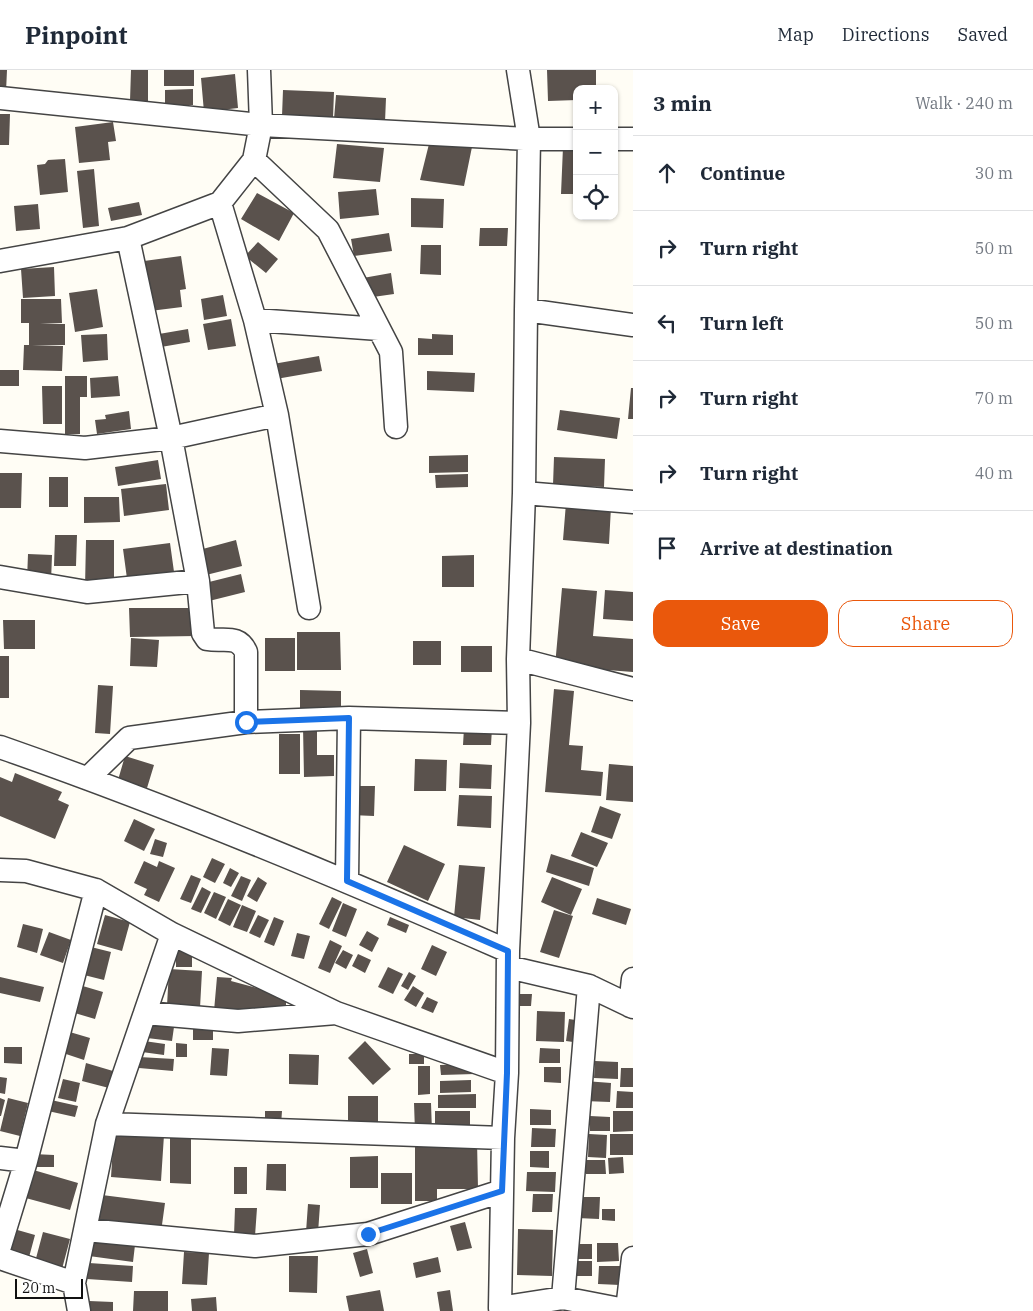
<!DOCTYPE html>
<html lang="en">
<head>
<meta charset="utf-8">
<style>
	:root { --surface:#fff; --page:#f2f2f3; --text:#1f2937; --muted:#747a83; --line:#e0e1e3; --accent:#ea580c }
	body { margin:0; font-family:"IBM Plex Serif",serif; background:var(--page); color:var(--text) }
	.controls { position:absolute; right:15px; top:15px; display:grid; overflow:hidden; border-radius:10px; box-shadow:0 1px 4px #0004 }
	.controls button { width:45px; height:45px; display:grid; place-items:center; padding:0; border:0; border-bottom:1px solid var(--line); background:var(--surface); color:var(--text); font:25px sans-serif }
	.scale { position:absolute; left:15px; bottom:12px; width:68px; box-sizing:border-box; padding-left:5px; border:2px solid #111; border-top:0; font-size:14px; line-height:18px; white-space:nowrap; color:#111; -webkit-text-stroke:4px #fff; paint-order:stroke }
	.stop { position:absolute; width:15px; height:15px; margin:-11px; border:4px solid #1a73e8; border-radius:50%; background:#fff }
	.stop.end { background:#1a73e8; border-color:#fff; box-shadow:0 1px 5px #0008 }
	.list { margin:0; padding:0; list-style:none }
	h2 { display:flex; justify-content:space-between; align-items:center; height:65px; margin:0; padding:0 20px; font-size:21px }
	h2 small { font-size:16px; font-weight:400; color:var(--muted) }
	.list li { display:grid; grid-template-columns:32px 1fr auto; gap:15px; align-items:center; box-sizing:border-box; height:75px; padding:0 20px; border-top:1px solid var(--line) }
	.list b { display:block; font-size:19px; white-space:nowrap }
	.list em { font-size:16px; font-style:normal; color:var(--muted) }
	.actions { display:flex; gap:10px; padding:15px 20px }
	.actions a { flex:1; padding:11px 0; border:1px solid var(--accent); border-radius:15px; text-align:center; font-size:18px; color:var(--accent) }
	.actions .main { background:var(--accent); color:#fff }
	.icon { flex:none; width:28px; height:28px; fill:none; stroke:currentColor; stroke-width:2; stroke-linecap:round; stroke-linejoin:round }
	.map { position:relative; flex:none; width:633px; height:1241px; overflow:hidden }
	header { display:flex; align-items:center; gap:30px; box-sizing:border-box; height:70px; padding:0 25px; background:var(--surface); border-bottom:1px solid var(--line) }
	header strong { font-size:24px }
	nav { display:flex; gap:28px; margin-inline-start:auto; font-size:18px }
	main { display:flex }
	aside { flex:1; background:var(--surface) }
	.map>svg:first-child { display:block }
	.building { fill:#5a524d }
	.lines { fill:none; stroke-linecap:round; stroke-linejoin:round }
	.minor-casing { stroke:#444; stroke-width:25 }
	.minor { stroke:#fff; stroke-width:22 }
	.route { stroke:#1a73e8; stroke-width:6 }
</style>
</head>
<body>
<header>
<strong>Pinpoint</strong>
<nav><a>Map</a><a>Directions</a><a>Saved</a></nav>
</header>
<main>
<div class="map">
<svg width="633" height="1241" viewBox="0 0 633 1241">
	<rect width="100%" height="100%" fill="#fffdf5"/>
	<path class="building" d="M 0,0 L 7,0 L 6,22 L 0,22 Z
		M 131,0 L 148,0 L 148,31 L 130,31 Z
		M 164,0 L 194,0 L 194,16 L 164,16 Z
		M 547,0 L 596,0 L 596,19 L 577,19 L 577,30 L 548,31 Z
		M 235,4 L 238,38 L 204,42 L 201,8 Z
		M 193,19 L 193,35 L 165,36 L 165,20 Z
		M 283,20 L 334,22 L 333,48 L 282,46 Z
		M 336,25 L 386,28 L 385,52 L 334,49 Z
		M 0,44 L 10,44 L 9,75 L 0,75 Z
		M 113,52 L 116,71 L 108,72 L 110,90 L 79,93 L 75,57 Z
		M 337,74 L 384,78 L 380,112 L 333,108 Z
		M 429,74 L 472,77 L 464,116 L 420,110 Z
		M 563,77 L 577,77 L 577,124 L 561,124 Z
		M 65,89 L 68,122 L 40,125 L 37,95 L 45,94 L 48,90 Z
		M 94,99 L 99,156 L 83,158 L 77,101 Z
		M 376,119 L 379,145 L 340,149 L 338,122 Z
		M 257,123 L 294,143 L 279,171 L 241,149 Z
		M 411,128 L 444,129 L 443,158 L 411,157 Z
		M 139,132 L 142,145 L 111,151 L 108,138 Z
		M 38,134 L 40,159 L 16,161 L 14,136 Z
		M 480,158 L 508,158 L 507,176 L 479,176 Z
		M 389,163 L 392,181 L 354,186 L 351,169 Z
		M 258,172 L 278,189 L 266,203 L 245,186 Z
		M 421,175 L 441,175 L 441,205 L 420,204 Z
		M 181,186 L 186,219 L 180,220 L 182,237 L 150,241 L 144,191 Z
		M 54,197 L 55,226 L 23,228 L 21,199 Z
		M 391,203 L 394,224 L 366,228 L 363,208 Z
		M 97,219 L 103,257 L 75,262 L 69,223 Z
		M 223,225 L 227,246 L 204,250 L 201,229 Z
		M 21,229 L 61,229 L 62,253 L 40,254 L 65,254 L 65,275 L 32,275 L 63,276 L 62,301 L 23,300 L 24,275 L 29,275 L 29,253 L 21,253 Z
		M 231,249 L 236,276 L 208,280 L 203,254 Z
		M 188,259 L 190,272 L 161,277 L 159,264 Z
		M 107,264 L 108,290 L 83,292 L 81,265 Z
		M 432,264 L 453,265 L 453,285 L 418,285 L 418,268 L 432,269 Z
		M 319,286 L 322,301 L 276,309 L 273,294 Z
		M 0,300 L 19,300 L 19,316 L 0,316 Z
		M 427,301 L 475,303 L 474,322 L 427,320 Z
		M 65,306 L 87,306 L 87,327 L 80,327 L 80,364 L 65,364 Z
		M 118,306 L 120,326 L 91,328 L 90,308 Z
		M 42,316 L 62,316 L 62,354 L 43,354 Z
		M 631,318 L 633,318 L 633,349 L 628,349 Z
		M 560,340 L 620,348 L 617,369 L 557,360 Z
		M 129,341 L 131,359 L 97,364 L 95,350 L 106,349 L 105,345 Z
		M 468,385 L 468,402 L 429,403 L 429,386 Z
		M 554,387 L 605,389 L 604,417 L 553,415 Z
		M 158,390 L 161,409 L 118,416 L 115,397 Z
		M 0,403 L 22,403 L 21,438 L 0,438 Z
		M 468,404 L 468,417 L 436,418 L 435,405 Z
		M 49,407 L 68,407 L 68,437 L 49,437 Z
		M 166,414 L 169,440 L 124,446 L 121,419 Z
		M 84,427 L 119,427 L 120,452 L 84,453 Z
		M 566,433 L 611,437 L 609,474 L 563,470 Z
		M 55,465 L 77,465 L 76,496 L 54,496 Z
		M 86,470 L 114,470 L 114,518 L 85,517 Z
		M 236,470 L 242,496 L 206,505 L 199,480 Z
		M 170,473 L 175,509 L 128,516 L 123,479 Z
		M 28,484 L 52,485 L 51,512 L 27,510 Z
		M 474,485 L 474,517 L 442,517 L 442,486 Z
		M 241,504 L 245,522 L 209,531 L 205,513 Z
		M 562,518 L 597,521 L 593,566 L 633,569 L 633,602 L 555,596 Z
		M 605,520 L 633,522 L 633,551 L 603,549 Z
		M 129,538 L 196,538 L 197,566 L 130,567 Z
		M 3,550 L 35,550 L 35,579 L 4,579 Z
		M 297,562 L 340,562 L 341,600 L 297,600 Z
		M 131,568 L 159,570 L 157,597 L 130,596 Z
		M 265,568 L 295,568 L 295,601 L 265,601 Z
		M 413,571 L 441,571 L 441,595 L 413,595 Z
		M 461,576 L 492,576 L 492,602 L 461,602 Z
		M 0,586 L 9,586 L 9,628 L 0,628 Z
		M 98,615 L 113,616 L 110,664 L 95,663 Z
		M 554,619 L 574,621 L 569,675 L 583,676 L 581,700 L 603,702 L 601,726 L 545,722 Z
		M 300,620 L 341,621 L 341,645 L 300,645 Z
		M 303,657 L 317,657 L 317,685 L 334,685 L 334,706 L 304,707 Z
		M 464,658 L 492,658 L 491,675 L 463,675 Z
		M 279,664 L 300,664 L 300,704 L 279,704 Z
		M 125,686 L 154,695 L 147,718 L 118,710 Z
		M 415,689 L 447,690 L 446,721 L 414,721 Z
		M 460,693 L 492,695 L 491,719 L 459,718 Z
		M 609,694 L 633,696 L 633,732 L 606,730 Z
		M 15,703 L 62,722 L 58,730 L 69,735 L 55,769 L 0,746 L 0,707 L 12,712 Z
		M 352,716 L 375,716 L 374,746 L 351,745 Z
		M 459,725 L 492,726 L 491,758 L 457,756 Z
		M 600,736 L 621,744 L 612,769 L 591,762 Z
		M 134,749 L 155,759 L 144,781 L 124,771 Z
		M 581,762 L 608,773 L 597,797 L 571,786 Z
		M 155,769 L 167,773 L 163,787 L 150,784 Z
		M 404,775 L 445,794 L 428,831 L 387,812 Z
		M 551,784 L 594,798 L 589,816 L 546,802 Z
		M 212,788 L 225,794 L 215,813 L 203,807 Z
		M 144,791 L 157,797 L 159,791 L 175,798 L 159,832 L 144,825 L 147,819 L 134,813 Z
		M 459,795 L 485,797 L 480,850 L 454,847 Z
		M 230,798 L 239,803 L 231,817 L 223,813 Z
		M 191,805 L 201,809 L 191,833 L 180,829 Z
		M 241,806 L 251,810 L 242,831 L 231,826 Z
		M 258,807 L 267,813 L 257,832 L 247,826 Z
		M 552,807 L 582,819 L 571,845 L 541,832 Z
		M 202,817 L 211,822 L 201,843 L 191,839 Z
		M 214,822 L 226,827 L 216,849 L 204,843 Z
		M 332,827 L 342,832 L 329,859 L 319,854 Z
		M 597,828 L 631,839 L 626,855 L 592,844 Z
		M 228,829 L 241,835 L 230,856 L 218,850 Z
		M 343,833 L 357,839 L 346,867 L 332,861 Z
		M 242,835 L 256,841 L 247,862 L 233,857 Z
		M 554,840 L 573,846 L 559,888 L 540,882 Z
		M 105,845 L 130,852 L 122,881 L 97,874 Z
		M 258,845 L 269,850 L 260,868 L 249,863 Z
		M 274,847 L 284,851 L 274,876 L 264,872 Z
		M 390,847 L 409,855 L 406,863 L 387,855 Z
		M 23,854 L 43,859 L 37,883 L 17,877 Z
		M 367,861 L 379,868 L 372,882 L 359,875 Z
		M 49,862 L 71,870 L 63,893 L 40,885 Z
		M 297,863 L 310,866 L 304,889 L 291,886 Z
		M 330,870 L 342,876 L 330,903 L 318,898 Z
		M 432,875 L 447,882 L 436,906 L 421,899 Z
		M 87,876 L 111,882 L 104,910 L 80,904 Z
		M 343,880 L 353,885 L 346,899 L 335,893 Z
		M 176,882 L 192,882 L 192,897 L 176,897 Z
		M 358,884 L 371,890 L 365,903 L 352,896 Z
		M 388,897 L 403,904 L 393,924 L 378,917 Z
		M 169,899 L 202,901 L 200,938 L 167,936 Z
		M 409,902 L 416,906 L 408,920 L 401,916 Z
		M 0,907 L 44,917 L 40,932 L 0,923 Z
		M 217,907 L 232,908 L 231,911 L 286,926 L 286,946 L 214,941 Z
		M 76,914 L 103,922 L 95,949 L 68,941 Z
		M 413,916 L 424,923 L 416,937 L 404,930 Z
		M 520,924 L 532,924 L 531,936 L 519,936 Z
		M 427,927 L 438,932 L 433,943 L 421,938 Z
		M 537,941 L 565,942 L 564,972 L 536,971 Z
		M 569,949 L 582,951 L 580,973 L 566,971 Z
		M 148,954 L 174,957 L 172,971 L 147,968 Z
		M 193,958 L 213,959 L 213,970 L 193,970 Z
		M 63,960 L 90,968 L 84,990 L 57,981 Z
		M 144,971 L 165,974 L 164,985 L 142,982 Z
		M 365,971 L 391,999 L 373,1015 L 348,988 Z
		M 176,973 L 187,974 L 187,987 L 176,987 Z
		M 4,977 L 22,977 L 22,994 L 4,993 Z
		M 212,978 L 229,979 L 227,1006 L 210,1005 Z
		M 540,978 L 560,979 L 560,993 L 539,993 Z
		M 289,984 L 319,985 L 318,1015 L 289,1014 Z
		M 409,984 L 424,984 L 424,994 L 409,994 Z
		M 139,987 L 174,989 L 173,1001 L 139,998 Z
		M 595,991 L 618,992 L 618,1009 L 594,1008 Z
		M 86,993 L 113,1001 L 109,1018 L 82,1011 Z
		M 475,994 L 475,1004 L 441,1005 L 440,995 Z
		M 418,996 L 430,996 L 430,1024 L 418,1025 Z
		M 544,997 L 561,997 L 561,1013 L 544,1012 Z
		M 621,998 L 633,998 L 633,1017 L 620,1017 Z
		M 0,1007 L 7,1008 L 5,1024 L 0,1023 Z
		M 63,1009 L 80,1013 L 76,1032 L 58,1028 Z
		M 471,1010 L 471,1022 L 440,1023 L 440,1011 Z
		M 585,1011 L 611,1013 L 610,1032 L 584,1031 Z
		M 617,1021 L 633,1022 L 633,1038 L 616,1038 Z
		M 476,1024 L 476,1038 L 438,1038 L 438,1025 Z
		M 348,1026 L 378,1026 L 378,1055 L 348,1055 Z
		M 0,1028 L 5,1030 L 1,1046 L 0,1046 Z
		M 8,1028 L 28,1033 L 20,1066 L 0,1061 Z
		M 51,1030 L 78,1036 L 75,1047 L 48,1041 Z
		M 414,1033 L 431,1033 L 432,1062 L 415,1062 Z
		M 530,1039 L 551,1040 L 551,1055 L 530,1055 Z
		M 265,1041 L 282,1041 L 281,1055 L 265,1054 Z
		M 435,1041 L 470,1041 L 470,1061 L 435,1060 Z
		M 613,1041 L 633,1041 L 633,1061 L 613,1062 Z
		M 590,1046 L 610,1047 L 610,1061 L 590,1061 Z
		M 532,1058 L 556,1059 L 555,1077 L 531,1077 Z
		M 114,1061 L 164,1065 L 161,1111 L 111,1107 Z
		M 170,1064 L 191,1064 L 191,1114 L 170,1113 Z
		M 589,1064 L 607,1065 L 606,1088 L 588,1087 Z
		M 610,1064 L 633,1064 L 633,1085 L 610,1085 Z
		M 477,1070 L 478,1119 L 437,1119 L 437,1131 L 415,1131 L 415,1071 Z
		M 530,1081 L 549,1081 L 549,1098 L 530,1097 Z
		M 33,1084 L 54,1085 L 54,1097 L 32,1097 Z
		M 378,1086 L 378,1118 L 350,1118 L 350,1087 Z
		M 623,1087 L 624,1103 L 609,1104 L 608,1088 Z
		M 586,1090 L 605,1090 L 606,1104 L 586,1104 Z
		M 267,1094 L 286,1094 L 286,1121 L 266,1120 Z
		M 234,1097 L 247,1097 L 247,1124 L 234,1124 Z
		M 30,1099 L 78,1113 L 70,1140 L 22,1127 Z
		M 527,1102 L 556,1102 L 555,1122 L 526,1121 Z
		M 381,1103 L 412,1103 L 412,1134 L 381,1134 Z
		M 533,1124 L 553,1124 L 552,1142 L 532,1142 Z
		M 102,1125 L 165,1133 L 161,1162 L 99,1154 Z
		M 578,1127 L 600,1127 L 599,1149 L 577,1148 Z
		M 308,1134 L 320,1135 L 318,1163 L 306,1162 Z
		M 235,1138 L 257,1138 L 255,1166 L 234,1165 Z
		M 602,1139 L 615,1139 L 615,1151 L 602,1150 Z
		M 465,1152 L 472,1178 L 457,1181 L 450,1156 Z
		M 14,1159 L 35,1165 L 28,1191 L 7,1186 Z
		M 518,1159 L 553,1160 L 552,1206 L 517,1205 Z
		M 43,1162 L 70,1169 L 62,1199 L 35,1192 Z
		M 91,1169 L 135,1175 L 133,1192 L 89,1186 Z
		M 597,1173 L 618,1173 L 619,1191 L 597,1192 Z
		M 573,1174 L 592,1174 L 592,1189 L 573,1189 Z
		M 367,1179 L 373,1203 L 360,1207 L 353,1183 Z
		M 184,1182 L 209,1183 L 207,1215 L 182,1214 Z
		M 289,1186 L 318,1186 L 317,1223 L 289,1222 Z
		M 438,1187 L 441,1202 L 416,1208 L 413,1193 Z
		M 571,1191 L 592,1191 L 592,1206 L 571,1206 Z
		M 89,1193 L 133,1196 L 132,1212 L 87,1209 Z
		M 599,1196 L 620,1196 L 620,1215 L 598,1214 Z
		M 380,1220 L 384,1241 L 349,1241 L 346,1226 Z
		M 450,1220 L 453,1241 L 440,1241 L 437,1222 Z
		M 134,1221 L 168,1221 L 168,1241 L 133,1241 Z
		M 216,1227 L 217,1241 L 192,1241 L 191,1229 Z
		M 89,1231 L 113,1232 L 113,1241 L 89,1241 Z"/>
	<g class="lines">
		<defs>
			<path id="minor" d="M 518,0 L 529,69 L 526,240 L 524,423 L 518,589 L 519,653 L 508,881 L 507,1003 L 503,1068 L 500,1238 L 563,1228 L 630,1241
				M 0,28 L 261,55 L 529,69 L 577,69
				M 614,69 L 633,69
				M 254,90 L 328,160 L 391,282 L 396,357
				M 220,133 L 255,250 L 277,345
				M 128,168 L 171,368 L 198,511 L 203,563 L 207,569 C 224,572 238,564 246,582 L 246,652
				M 0,191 L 128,168 L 220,133 L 254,90 L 261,55 L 259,0
				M 526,240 L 633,255
				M 255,250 L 379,259
				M 0,371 L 85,378 L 171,368 L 277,345 L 309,538
				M 524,423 L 633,432
				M 0,507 L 87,522 L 198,511
				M 518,589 L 633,619
				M 0,677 C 172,737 341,808 508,881
				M 88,708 L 129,668 L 246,652 L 349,648 L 519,653
				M 0,800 L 26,801 L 96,820 L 172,864 L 336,943 L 507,1003
				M 347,811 L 349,648
				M 508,897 L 589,916 L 633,937
				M 630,936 L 633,909
				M 145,943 L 238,951 L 336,943
				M 107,1054 L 503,1068
				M 0,1088 L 26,1091
				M 86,1160 L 255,1176 L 368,1164 L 502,1121
				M 0,1176 L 26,1091 L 96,820
				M 0,1188 L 74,1213
				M 563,1228 L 589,916
				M 627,1240 L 633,1188
				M 79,1241 L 74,1213 L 107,1054 L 172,864"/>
		</defs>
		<use href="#minor" class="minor-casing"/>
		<use href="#minor" class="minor"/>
	</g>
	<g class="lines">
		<path class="route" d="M 246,652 L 349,648 L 347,811 L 508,881 L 507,1003 L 502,1121 L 368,1164"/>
	</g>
</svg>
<div class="controls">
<button>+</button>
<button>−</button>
<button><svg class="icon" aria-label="locate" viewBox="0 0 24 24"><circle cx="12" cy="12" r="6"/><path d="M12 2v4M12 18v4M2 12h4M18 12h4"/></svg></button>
</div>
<div class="scale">20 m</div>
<div class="stop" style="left:246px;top:652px"></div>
<div class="stop end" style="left:368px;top:1164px"></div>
</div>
<aside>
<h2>3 min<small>Walk · 240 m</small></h2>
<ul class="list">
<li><svg class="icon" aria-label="ahead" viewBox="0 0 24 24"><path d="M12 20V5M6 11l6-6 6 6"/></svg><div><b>Continue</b></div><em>30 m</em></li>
<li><svg class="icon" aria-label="right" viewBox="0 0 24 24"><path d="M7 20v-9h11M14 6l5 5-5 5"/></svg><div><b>Turn right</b></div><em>50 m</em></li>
<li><svg class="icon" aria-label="left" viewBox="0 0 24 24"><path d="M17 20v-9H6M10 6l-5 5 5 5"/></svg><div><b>Turn left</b></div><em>50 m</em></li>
<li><svg class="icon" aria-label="right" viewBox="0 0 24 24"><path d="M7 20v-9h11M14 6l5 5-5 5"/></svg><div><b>Turn right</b></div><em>70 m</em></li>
<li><svg class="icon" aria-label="right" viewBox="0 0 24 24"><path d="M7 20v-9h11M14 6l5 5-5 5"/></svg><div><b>Turn right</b></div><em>40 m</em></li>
<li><svg class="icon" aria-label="arrive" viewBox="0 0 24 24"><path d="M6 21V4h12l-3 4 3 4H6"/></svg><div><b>Arrive at destination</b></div></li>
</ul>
<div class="actions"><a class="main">Save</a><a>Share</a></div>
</aside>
</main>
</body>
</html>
